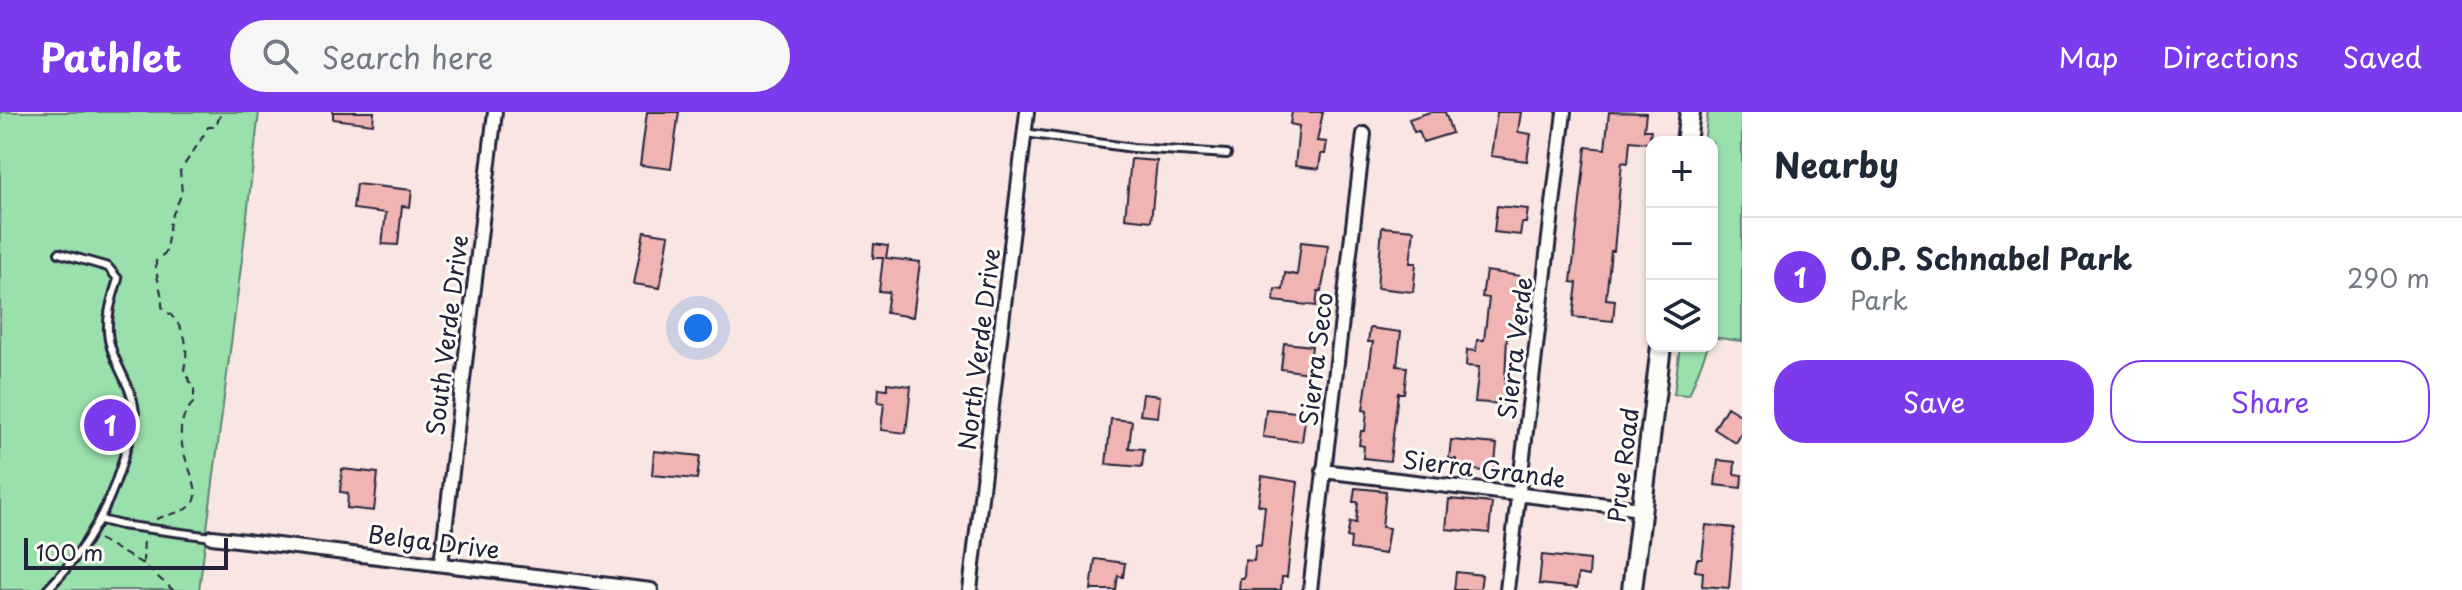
<!DOCTYPE html>
<html lang="en">
<head>
<meta charset="utf-8">
<style>
	:root { --surface:#fff; --page:#f6f6f7; --text:#1f2937; --muted:#747a83; --line:#e0e1e3; --accent:#7c3aed }
	body { margin:0; font-family:"Playpen Sans",sans-serif; background:var(--page); color:var(--text) }
	.controls { position:absolute; right:24px; top:24px; display:grid; overflow:hidden; border-radius:16px; box-shadow:0 2px 6px #0004 }
	.controls button { width:72px; height:72px; display:grid; place-items:center; padding:0; border:0; border-bottom:2px solid var(--line); background:var(--surface); color:var(--text); font:40px sans-serif }
	.scale { position:absolute; left:24px; bottom:20px; width:204px; box-sizing:border-box; padding-left:8px; border:4px solid #22223b; border-top:0; font-size:22px; line-height:28px; white-space:nowrap; color:#22223b; -webkit-text-stroke:6px #fdfcf7; paint-order:stroke }
	.you { position:absolute; left:698px; top:216px; width:28px; height:28px; margin:-20px; border:6px solid #fff; border-radius:50%; background:#1a73e8; box-shadow:0 0 0 12px #1a73e833 }
	.badge { display:grid; place-items:center; width:52px; height:52px; border-radius:50%; background:var(--accent); color:#fff; font-size:26px; font-weight:700 }
	.pin { position:absolute; translate:-50% -50%; border:4px solid #fff; box-shadow:0 2px 8px #0006 }
	.list { margin:0; padding:0; list-style:none }
	h2 { display:flex; justify-content:space-between; align-items:center; height:104px; margin:0; padding:0 32px; font-size:34px }
	h2 small { font-size:26px; font-weight:400; color:var(--muted) }
	.list li { display:grid; grid-template-columns:52px 1fr auto; gap:24px; align-items:center; box-sizing:border-box; height:120px; padding:0 32px; border-top:2px solid var(--line) }
	.list b { display:block; font-size:30px; white-space:nowrap }
	.list p { margin:0; font-size:26px; white-space:nowrap; color:var(--muted) }
	.list em { font-size:26px; font-style:normal; color:var(--muted) }
	.actions { display:flex; gap:16px; padding:24px 32px }
	.actions a { flex:1; padding:18px 0; border:2px solid var(--accent); border-radius:32px; text-align:center; font-size:28px; color:var(--accent) }
	.actions .main { background:var(--accent); color:#fff }
	.icon { flex:none; width:44px; height:44px; fill:none; stroke:currentColor; stroke-width:2; stroke-linecap:round; stroke-linejoin:round }
	.map { position:relative; flex:none; width:1742px; height:478px; overflow:hidden }
	header { display:flex; align-items:center; gap:48px; box-sizing:border-box; height:112px; padding:0 40px; background:var(--accent); color:#fff }
	header strong { font-size:38px }
	nav { display:flex; gap:44px; margin-inline-start:auto; font-size:28px }
	.search { width:560px; height:72px; background:var(--page); display:flex; align-items:center; gap:20px; box-sizing:border-box; padding:0 28px; border-radius:44px; color:var(--muted); font-size:30px }
	main { display:flex }
	aside { flex:1; background:var(--surface) }
	.map>svg:first-child { display:block }
	.green { fill:#9ae0ad; stroke:#5e8174; stroke-width:2 }
	.building { fill:#f0b4b2; stroke:#22223b; stroke-width:2 }
	.lines { fill:none; stroke-linecap:round; stroke-linejoin:round }
	.service-casing { stroke:#22223b; stroke-width:12 }
	.minor-casing { stroke:#22223b; stroke-width:18 }
	.secondary-casing { stroke:#22223b; stroke-width:24 }
	.path { stroke:#22223b; stroke-width:2; stroke-dasharray:8 6; stroke-linecap:butt }
	.service { stroke:#fdfcf7; stroke-width:6 }
	.minor { stroke:#fdfcf7; stroke-width:12 }
	.secondary { stroke:#fdfcf7; stroke-width:18 }
	.labels { text-anchor:middle; dominant-baseline:central; stroke-width:6; stroke-linejoin:round; paint-order:stroke }
	.street-label { font-size:24px; fill:#22223b; stroke:#fdfcf7 }
</style>
</head>
<body>
<header>
<strong>Pathlet</strong>
<div class="search"><svg class="icon" aria-label="search" viewBox="0 0 24 24"><circle cx="10" cy="10" r="6"/><path d="M15 15l6 6"/></svg>Search here</div>
<nav><a>Map</a><a>Directions</a><a>Saved</a></nav>
</header>
<main>
<div class="map">
<svg width="1742" height="478" viewBox="0 0 1742 478">
	<rect width="100%" height="100%" fill="#f9e6e2"/>
	<filter id="ink" filterUnits="userSpaceOnUse"><feTurbulence type="fractalNoise" baseFrequency=".0125" numOctaves="2"/><feDisplacementMap in="SourceGraphic" scale="16" xChannelSelector="R" yChannelSelector="G"/><feConvolveMatrix kernelMatrix="1 2 1 2 8 2 1 2 1" color-interpolation-filters="sRGB"/></filter>
	<g filter="url(#ink)">
		<path class="green" d="M 0,0 L 259,0 L 242,147 L 199,478 L 0,478 Z
			M 1708,0 L 1742,0 L 1742,229 L 1712,225 L 1712,30 L 1704,30 Z
			M 1680,234 L 1708,234 L 1689,283 L 1674,282 Z"/>
		<path class="building" d="M 333,0 L 374,0 L 373,12 L 333,7 Z
			M 647,0 L 679,0 L 671,57 L 640,53 Z
			M 1292,0 L 1323,0 L 1317,29 L 1327,30 L 1325,42 L 1321,42 L 1319,57 L 1295,54 L 1299,14 L 1290,12 Z
			M 1430,0 L 1445,0 L 1452,21 L 1423,30 L 1419,19 L 1414,20 L 1409,7 Z
			M 1497,0 L 1521,0 L 1518,20 L 1531,22 L 1527,49 L 1491,44 Z
			M 1609,0 L 1646,1 L 1644,18 L 1651,18 L 1649,31 L 1630,29 L 1628,51 L 1622,50 L 1614,139 L 1611,139 L 1606,187 L 1615,188 L 1613,209 L 1573,205 L 1577,171 L 1571,170 L 1586,35 L 1605,37 Z
			M 1131,47 L 1157,49 L 1151,109 L 1125,106 Z
			M 356,72 L 412,78 L 410,95 L 402,94 L 398,133 L 382,132 L 386,101 L 353,97 Z
			M 1497,94 L 1528,97 L 1526,111 L 1522,111 L 1520,123 L 1494,120 Z
			M 1382,115 L 1414,118 L 1410,151 L 1416,151 L 1413,180 L 1377,176 Z
			M 644,119 L 669,123 L 660,176 L 634,172 Z
			M 1301,130 L 1328,133 L 1325,160 L 1321,179 L 1318,179 L 1316,194 L 1274,189 L 1275,177 L 1283,178 L 1285,161 L 1297,163 Z
			M 874,132 L 888,134 L 886,146 L 920,150 L 913,205 L 886,201 L 889,180 L 879,179 L 883,146 L 873,146 Z
			M 1486,159 L 1521,164 L 1512,225 L 1507,224 L 1504,292 L 1475,290 L 1479,255 L 1466,254 L 1467,238 L 1476,239 L 1477,228 L 1484,228 L 1489,186 L 1482,185 Z
			M 1370,216 L 1401,220 L 1397,254 L 1407,255 L 1404,281 L 1398,281 L 1390,349 L 1363,346 L 1364,334 L 1359,333 L 1361,319 L 1365,319 L 1367,299 L 1363,298 L 1373,230 L 1368,230 Z
			M 1284,231 L 1312,234 L 1309,261 L 1281,257 Z
			M 887,271 L 911,274 L 906,321 L 881,318 L 884,291 L 878,290 L 879,276 L 887,277 Z
			M 1143,282 L 1160,284 L 1158,305 L 1140,303 Z
			M 1727,295 L 1742,304 L 1742,320 L 1736,331 L 1714,317 Z
			M 1266,297 L 1306,301 L 1302,330 L 1263,325 Z
			M 1111,307 L 1132,309 L 1129,336 L 1144,337 L 1142,355 L 1106,352 Z
			M 1451,328 L 1497,332 L 1494,360 L 1455,356 L 1456,347 L 1449,347 Z
			M 654,339 L 700,344 L 697,367 L 652,363 Z
			M 1718,348 L 1735,350 L 1734,362 L 1742,363 L 1741,376 L 1715,373 Z
			M 342,357 L 378,361 L 374,399 L 347,396 L 348,381 L 340,380 Z
			M 1262,364 L 1298,370 L 1287,465 L 1282,465 L 1281,478 L 1239,478 L 1240,466 L 1244,466 L 1245,448 L 1254,449 L 1256,433 L 1261,434 L 1265,394 L 1258,393 Z
			M 1355,376 L 1386,379 L 1382,415 L 1389,416 L 1385,442 L 1350,437 L 1351,426 L 1347,425 L 1350,410 L 1356,411 L 1358,390 L 1353,390 Z
			M 1449,387 L 1492,391 L 1489,421 L 1446,417 Z
			M 1706,413 L 1734,416 L 1729,476 L 1702,474 L 1703,460 L 1695,459 L 1697,447 L 1702,447 Z
			M 1542,443 L 1590,448 L 1589,464 L 1578,462 L 1577,476 L 1539,472 Z
			M 1095,447 L 1125,451 L 1123,465 L 1118,464 L 1116,478 L 1091,478 Z
			M 1456,460 L 1482,463 L 1480,478 L 1454,478 Z"/>
		<g class="lines">
			<defs>
				<path id="service" d="M 1025,21 L 1133,36 L 1227,42
					M 101,408 L 121,413 L 212,425
					M 47,478 C 88,436 112,391 127,334 C 130,325 135,314 135,304 C 135,277 114,254 109,228 C 105,208 112,186 118,167 L 108,155 L 59,141"/>
				<path id="minor" d="M 1323,359 L 1641,397
					M 212,425 L 651,478
					M 441,452 L 495,0
					M 970,478 L 1027,0
					M 1310,478 L 1364,22
					M 1507,478 L 1564,0"/>
				<path id="secondary" d="M 1686,30 L 1690,0
					M 1632,478 L 1661,234"/>
			</defs>
			<use href="#service" class="service-casing"/>
			<use href="#minor" class="minor-casing"/>
			<use href="#secondary" class="secondary-casing"/>
			<path class="path" d="M 156,407 C 167,403 183,400 191,394 C 212,376 157,327 194,290 L 194,277 L 184,258 C 190,230 185,214 162,195 C 163,179 155,166 156,149 L 166,140 L 170,109 L 182,81 L 180,59 L 199,31 L 208,15 L 215,15 L 222,0
				M 99,427 L 143,452 L 173,478
				M 143,452 L 144,425"/>
			<use href="#service" class="service"/>
			<use href="#minor" class="minor"/>
			<use href="#secondary" class="secondary"/>
		</g>
	</g>
	<g class="labels">
		<g class="street-label">
			<text transform="translate(446 223) rotate(-83)">South Verde Drive</text>
			<text transform="translate(1514 236) rotate(-83)">Sierra Verde</text>
			<text transform="translate(978 237) rotate(-83)">North Verde Drive</text>
			<text transform="translate(1315 247) rotate(-83)">Sierra Seco</text>
			<text transform="translate(1622 353) rotate(-83)">Prue Road</text>
			<text transform="translate(1484 356) rotate(7)">Sierra Grande</text>
			<text transform="translate(434 429) rotate(7)">Belga Drive</text>
		</g>
	</g>
</svg>
<div class="controls">
<button>+</button>
<button>−</button>
<button><svg class="icon" aria-label="layers" viewBox="0 0 24 24"><path d="M12 4l9 5-9 5-9-5zM3 14l9 5 9-5"/></svg></button>
</div>
<div class="scale">100 m</div>
<div class="you"></div>
<div class="pin badge" style="left:110px;top:313px">1</div>
</div>
<aside>
<h2>Nearby<small></small></h2>
<ul class="list">
<li><span class="badge">1</span><div><b>O.P. Schnabel Park</b><p>Park</p></div><em>290 m</em></li>
</ul>
<div class="actions"><a class="main">Save</a><a>Share</a></div>
</aside>
</main>
</body>
</html>
